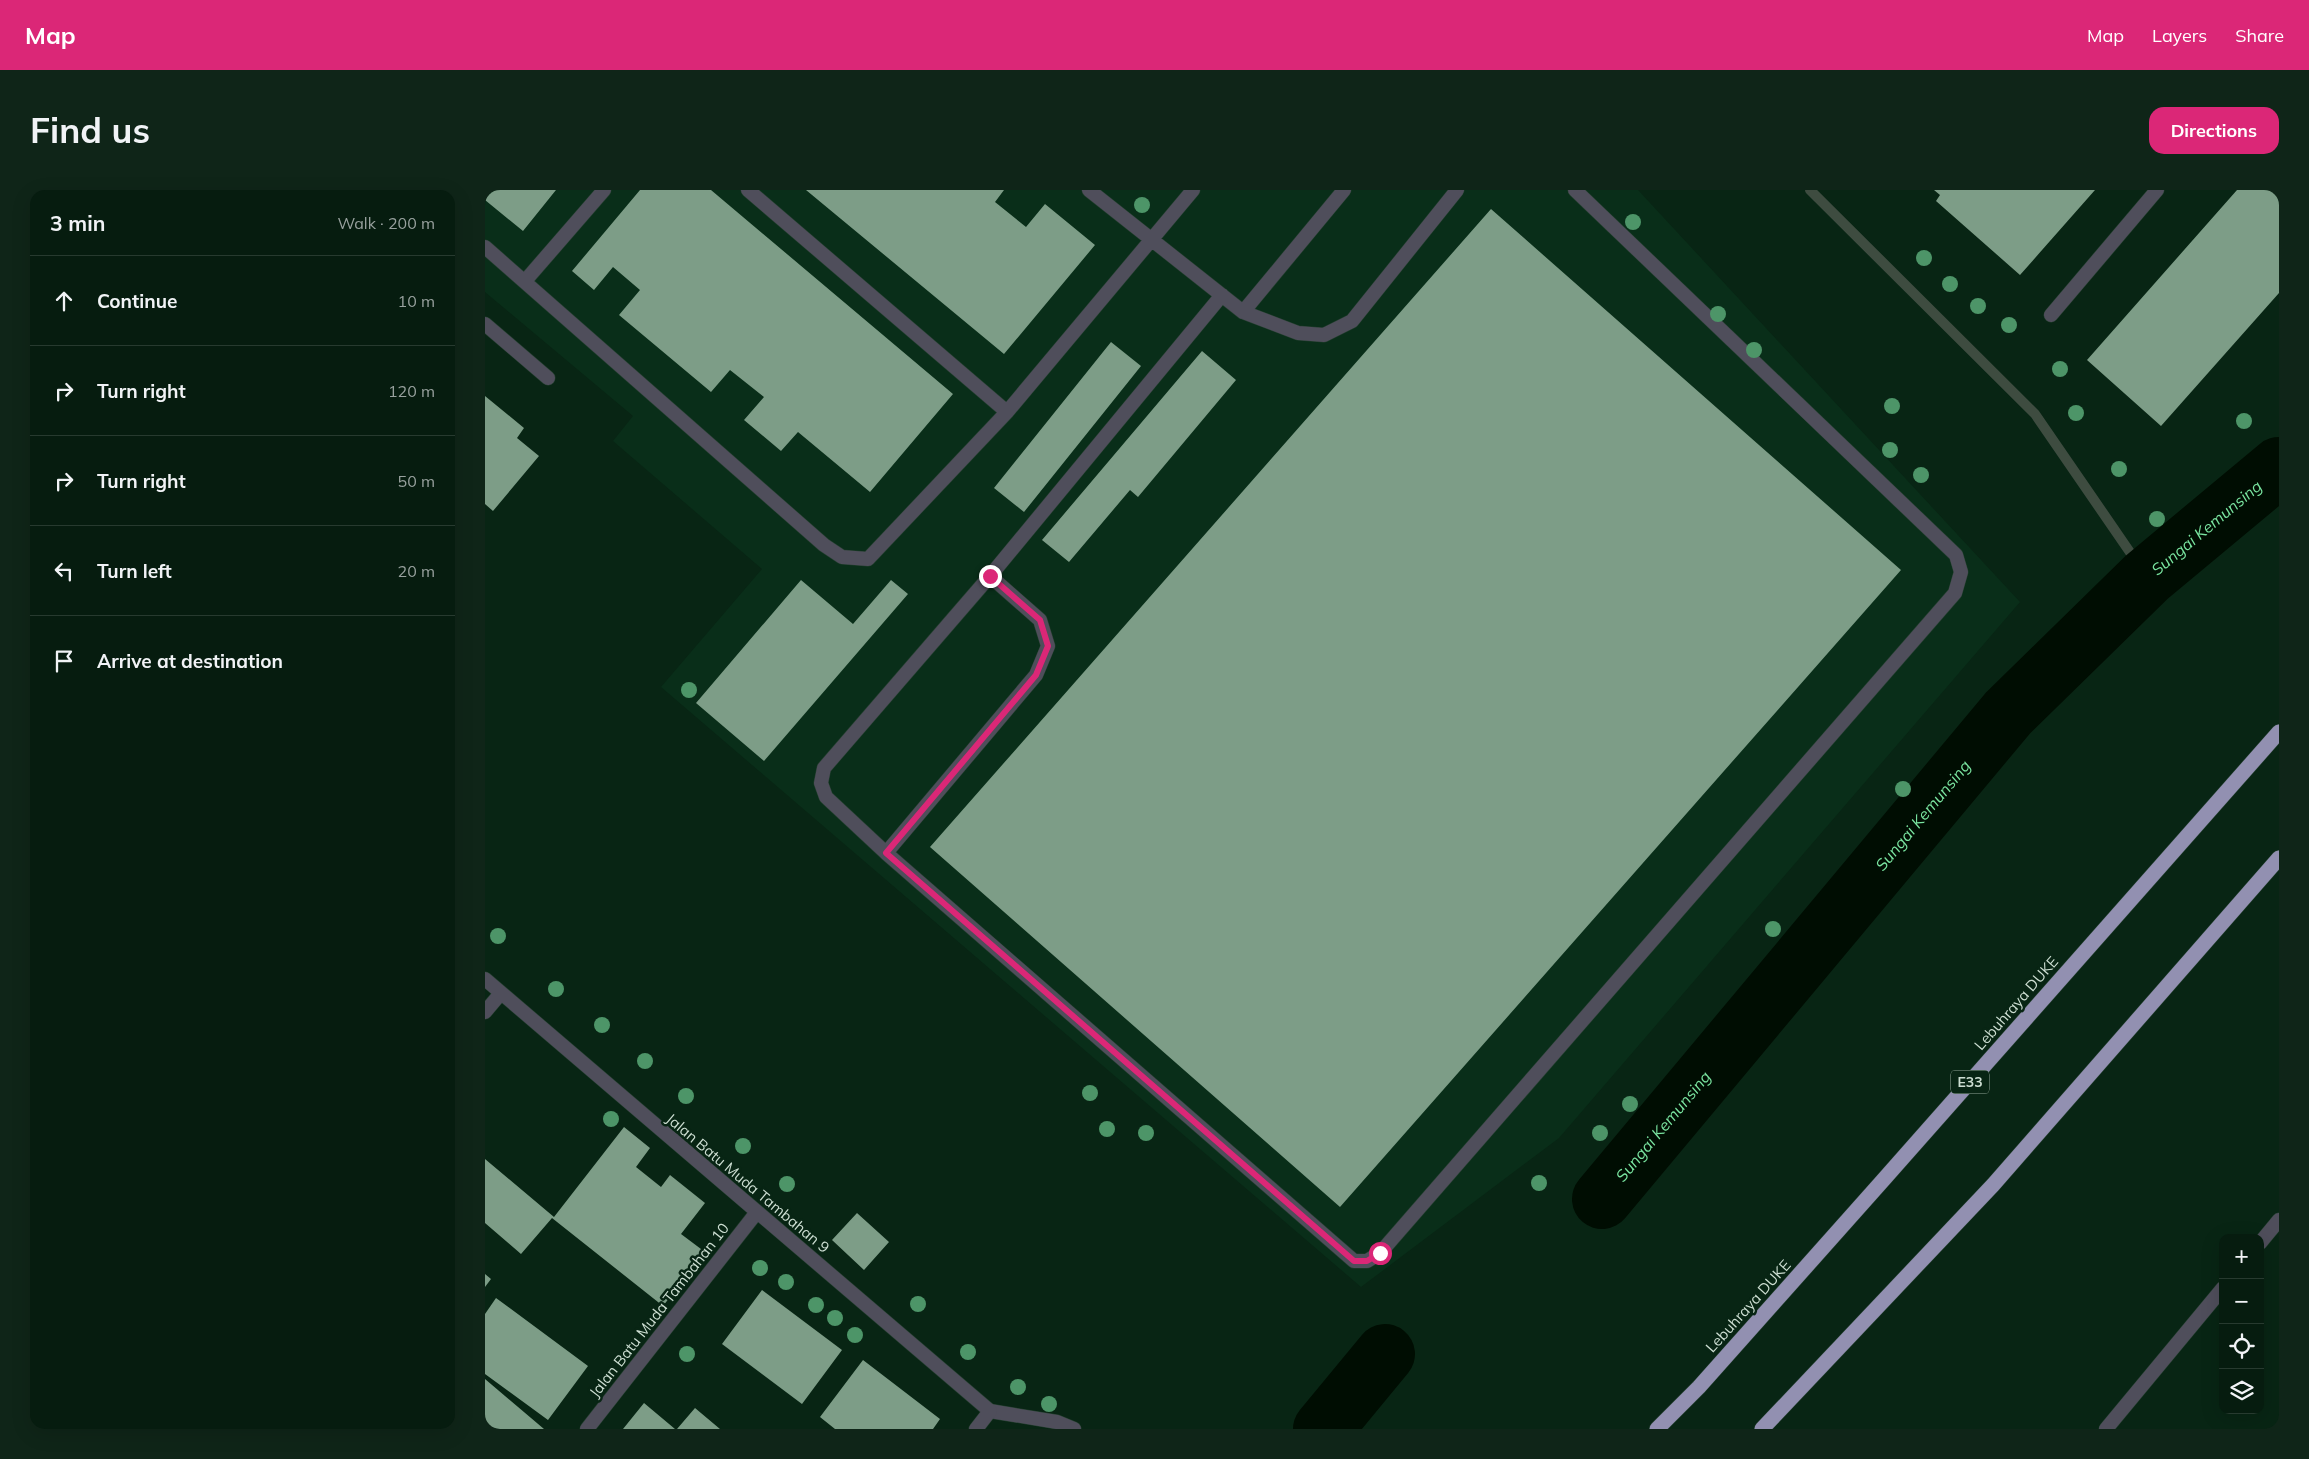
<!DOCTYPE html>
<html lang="en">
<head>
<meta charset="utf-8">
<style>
	:root { --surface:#061c0f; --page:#0f2518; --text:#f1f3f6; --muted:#98a19e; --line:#273a2f; --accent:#db2777 }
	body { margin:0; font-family:Mulish,sans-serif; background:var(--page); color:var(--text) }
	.controls { position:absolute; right:15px; bottom:15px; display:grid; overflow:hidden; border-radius:10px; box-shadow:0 5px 20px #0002 }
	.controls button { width:45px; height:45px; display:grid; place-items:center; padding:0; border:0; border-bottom:1px solid var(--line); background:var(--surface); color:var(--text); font:25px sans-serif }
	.stop { position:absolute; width:15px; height:15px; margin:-11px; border:4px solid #db2777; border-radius:50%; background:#fff }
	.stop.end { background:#db2777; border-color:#fff; box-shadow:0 1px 5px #0008 }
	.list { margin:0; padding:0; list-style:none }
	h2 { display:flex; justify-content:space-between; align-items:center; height:65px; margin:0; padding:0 20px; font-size:21px }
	h2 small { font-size:16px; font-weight:400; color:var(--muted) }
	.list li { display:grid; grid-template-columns:32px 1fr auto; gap:15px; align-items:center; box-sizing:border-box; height:90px; padding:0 20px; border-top:1px solid var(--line) }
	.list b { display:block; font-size:19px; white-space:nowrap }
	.list em { font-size:16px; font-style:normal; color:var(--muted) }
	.icon { flex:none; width:28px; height:28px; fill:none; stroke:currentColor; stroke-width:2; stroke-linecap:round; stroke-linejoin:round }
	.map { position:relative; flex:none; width:1794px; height:1239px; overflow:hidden; border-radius:15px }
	header { display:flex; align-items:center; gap:30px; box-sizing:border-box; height:70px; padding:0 25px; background:var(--accent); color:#fff }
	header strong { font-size:24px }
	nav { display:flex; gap:28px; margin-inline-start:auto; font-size:18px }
	.intro { display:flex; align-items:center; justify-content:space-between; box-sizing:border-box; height:120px; padding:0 30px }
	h1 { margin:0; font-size:35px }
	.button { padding:12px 22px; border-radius:15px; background:var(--accent); color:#fff; font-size:18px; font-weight:700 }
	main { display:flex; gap:30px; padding:0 30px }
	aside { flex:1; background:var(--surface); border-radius:15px; box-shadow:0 5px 20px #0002 }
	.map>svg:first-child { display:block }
	.built { fill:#092e19 }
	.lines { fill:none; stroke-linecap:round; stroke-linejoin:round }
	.stream { stroke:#3e4c40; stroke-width:10 }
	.river { stroke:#000d02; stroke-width:60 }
	.building { fill:#7d9d87 }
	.service-casing { stroke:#243f2f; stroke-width:15 }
	.minor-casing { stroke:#243f2f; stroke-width:15 }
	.motorway-casing { stroke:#243f2f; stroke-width:16 }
	.service { stroke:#4f4e5b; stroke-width:14 }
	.minor { stroke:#4f4e5b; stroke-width:14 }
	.motorway { stroke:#9290b1; stroke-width:15 }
	.tree { fill:#4d9568 }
	.route { stroke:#db2777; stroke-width:6 }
	.labels { text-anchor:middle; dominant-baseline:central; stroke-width:5; stroke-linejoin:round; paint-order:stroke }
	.shield { fill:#082514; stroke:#92a699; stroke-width:1 }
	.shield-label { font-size:14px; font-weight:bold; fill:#cdded2 }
	.street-label { font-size:15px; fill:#cdded2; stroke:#082514 }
	.water-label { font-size:16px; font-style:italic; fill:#79e4a0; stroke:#082514 }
</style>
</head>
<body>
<header>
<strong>Map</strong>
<nav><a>Map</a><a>Layers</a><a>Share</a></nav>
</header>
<div class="intro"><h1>Find us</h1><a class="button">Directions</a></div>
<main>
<aside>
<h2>3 min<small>Walk · 200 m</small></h2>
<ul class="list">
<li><svg class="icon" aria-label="ahead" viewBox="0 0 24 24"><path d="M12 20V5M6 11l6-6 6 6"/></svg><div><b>Continue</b></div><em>10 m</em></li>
<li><svg class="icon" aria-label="right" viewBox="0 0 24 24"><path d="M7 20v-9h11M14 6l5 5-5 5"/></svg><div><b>Turn right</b></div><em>120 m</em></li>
<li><svg class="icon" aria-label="right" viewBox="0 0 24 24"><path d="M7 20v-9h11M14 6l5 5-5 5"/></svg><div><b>Turn right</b></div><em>50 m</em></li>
<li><svg class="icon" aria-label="left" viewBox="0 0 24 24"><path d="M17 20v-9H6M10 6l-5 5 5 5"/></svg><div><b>Turn left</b></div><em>20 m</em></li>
<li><svg class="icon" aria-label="arrive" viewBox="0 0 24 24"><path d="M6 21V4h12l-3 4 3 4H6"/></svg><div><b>Arrive at destination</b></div></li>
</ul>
</aside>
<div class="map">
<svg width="1794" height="1239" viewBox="0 0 1794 1239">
	<rect width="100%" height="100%" fill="#082514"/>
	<path class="built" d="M 0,0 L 1153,0 L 1535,412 L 1074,948 L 876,1097 L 176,497 L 277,379 L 128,251 L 148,226 L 0,102 Z"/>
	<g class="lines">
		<path class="stream" d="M 1325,0 L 1550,224 L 1662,387"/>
		<g class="river">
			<path id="s1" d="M 1117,1009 L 1523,523 L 1662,387 L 1794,277"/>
			<path d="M 838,1239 L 900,1164"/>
		</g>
	</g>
	<path class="building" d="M 0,0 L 71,0 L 38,41 L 0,10 Z
		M 155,0 L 226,0 L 468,204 L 385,302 L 313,242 L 296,261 L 259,230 L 279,207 L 245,180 L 226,202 L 134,125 L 155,100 L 128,77 L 109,100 L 87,81 Z
		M 321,0 L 519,0 L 510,12 L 541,37 L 560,14 L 610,55 L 519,164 Z
		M 1449,0 L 1610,0 L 1535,85 L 1451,11 L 1455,5 Z
		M 1752,0 L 1794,0 L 1794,103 L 1676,236 L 1602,170 Z
		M 1006,19 L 1416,380 L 855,1017 L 445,657 Z
		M 626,152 L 656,176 L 539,322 L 509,298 Z
		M 717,161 L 751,190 L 653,307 L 645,300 L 584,372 L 557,350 Z
		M 0,206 L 39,238 L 32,248 L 54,266 L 8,321 L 0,314 Z
		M 316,390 L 368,434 L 406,390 L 423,404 L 279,571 L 211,513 Z
		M 139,937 L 165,958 L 151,977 L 176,997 L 185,985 L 220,1013 L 196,1044 L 220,1062 L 178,1116 L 67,1028 L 36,1064 L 0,1033 L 0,969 L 69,1027 Z
		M 372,1023 L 404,1052 L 379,1080 L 347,1050 Z
		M 0,1084 L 6,1089 L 0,1097 Z
		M 277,1100 L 357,1160 L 317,1214 L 237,1154 Z
		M 11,1108 L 103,1176 L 63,1230 L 0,1184 L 0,1124 Z
		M 378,1170 L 455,1229 L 448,1239 L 350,1239 L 335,1227 Z
		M 0,1189 L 59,1239 L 0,1239 Z
		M 159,1213 L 190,1239 L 138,1239 Z
		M 210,1218 L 235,1239 L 192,1239 Z"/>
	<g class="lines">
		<defs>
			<path id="service" d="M 263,0 L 522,222
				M 604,0 L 758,122 L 813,143 L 839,145 L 867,131 L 972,0
				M 0,57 L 339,355 L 357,367 L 383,369 L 522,222 L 708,0
				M 40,91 L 119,0
				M 737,105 L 505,386 L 339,578 L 336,593 L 341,607 L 401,663 L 869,1071 L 882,1071 L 895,1063 L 1470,403 L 1476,382 L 1471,365 L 1090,0
				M 758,122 L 859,0
				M 1566,125 L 1672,0
				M 0,134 L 63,188
				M 401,663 L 551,485 L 563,456 L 555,430 L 505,386
				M 1775,1053 L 1794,1030
				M 505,1221 L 572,1232 L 589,1239
				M 1621,1239 L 1738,1098"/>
			<path id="minor" d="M 0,789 L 505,1221 L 491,1239
				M 0,822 L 16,803
				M 102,1239 L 272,1022"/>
			<path id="motorway" d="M 1172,1239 L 1214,1197 L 1400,988 L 1794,542
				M 1277,1239 L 1508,995 L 1794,668"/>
		</defs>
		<use href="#service" class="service-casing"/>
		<use href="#minor" class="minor-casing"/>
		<use href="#motorway" class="motorway-casing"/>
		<use href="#service" class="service"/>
		<use href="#minor" class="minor"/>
		<use href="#motorway" class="motorway"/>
	</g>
	<g class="tree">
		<circle cx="657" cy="15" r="8"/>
		<circle cx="1148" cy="32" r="8"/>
		<circle cx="1439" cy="68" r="8"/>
		<circle cx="1465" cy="94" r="8"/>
		<circle cx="1493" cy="116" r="8"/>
		<circle cx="1233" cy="124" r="8"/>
		<circle cx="1524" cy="135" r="8"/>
		<circle cx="1269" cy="160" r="8"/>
		<circle cx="1575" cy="179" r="8"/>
		<circle cx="1407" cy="216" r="8"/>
		<circle cx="1591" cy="223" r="8"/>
		<circle cx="1759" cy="231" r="8"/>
		<circle cx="1405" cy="260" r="8"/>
		<circle cx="1634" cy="279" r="8"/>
		<circle cx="1436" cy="285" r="8"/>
		<circle cx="1672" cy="329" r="8"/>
		<circle cx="204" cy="500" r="8"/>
		<circle cx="1418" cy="599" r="8"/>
		<circle cx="1288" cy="739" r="8"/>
		<circle cx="13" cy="746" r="8"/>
		<circle cx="71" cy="799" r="8"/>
		<circle cx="117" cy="835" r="8"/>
		<circle cx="160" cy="871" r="8"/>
		<circle cx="605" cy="903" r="8"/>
		<circle cx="201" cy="906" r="8"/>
		<circle cx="1145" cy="914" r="8"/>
		<circle cx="126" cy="929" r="8"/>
		<circle cx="622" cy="939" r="8"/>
		<circle cx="661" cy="943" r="8"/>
		<circle cx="1115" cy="943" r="8"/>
		<circle cx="258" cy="956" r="8"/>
		<circle cx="1054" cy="993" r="8"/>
		<circle cx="302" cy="994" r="8"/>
		<circle cx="275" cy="1078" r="8"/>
		<circle cx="301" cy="1092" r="8"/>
		<circle cx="433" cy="1114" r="8"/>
		<circle cx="331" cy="1115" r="8"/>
		<circle cx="350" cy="1128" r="8"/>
		<circle cx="370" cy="1145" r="8"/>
		<circle cx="483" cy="1162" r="8"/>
		<circle cx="202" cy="1164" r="8"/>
		<circle cx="533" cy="1197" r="8"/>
		<circle cx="564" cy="1214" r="8"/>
	</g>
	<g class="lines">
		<path class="route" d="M 505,386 L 555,430 L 563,456 L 551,485 L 401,663 L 869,1071 L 882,1071 L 895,1063"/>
	</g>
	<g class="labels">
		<rect class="shield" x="1466" y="880.5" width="38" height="23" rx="4"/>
		<g class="shield-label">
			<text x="1485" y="892">E33</text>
		</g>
		<g class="street-label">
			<text transform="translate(1531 813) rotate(-49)">Lebuhraya DUKE</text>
			<text transform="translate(263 993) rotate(40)">Jalan Batu Muda Tambahan 9</text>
			<text transform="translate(1263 1116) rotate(-48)">Lebuhraya DUKE</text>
			<text transform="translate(174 1120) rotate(-52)">Jalan Batu Muda Tambahan 10</text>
		</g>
		<g class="water-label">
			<text stroke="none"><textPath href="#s1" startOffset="905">Sungai Kemunsing</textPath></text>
			<text stroke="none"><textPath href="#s1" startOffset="500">Sungai Kemunsing</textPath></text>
			<text stroke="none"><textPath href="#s1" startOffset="95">Sungai Kemunsing</textPath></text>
		</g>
	</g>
</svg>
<div class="controls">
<button>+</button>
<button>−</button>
<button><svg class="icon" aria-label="locate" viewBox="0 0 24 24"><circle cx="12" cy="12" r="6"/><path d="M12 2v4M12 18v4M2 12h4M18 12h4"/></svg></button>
<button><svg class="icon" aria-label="layers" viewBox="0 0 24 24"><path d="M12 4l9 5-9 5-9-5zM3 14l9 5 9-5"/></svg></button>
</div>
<div class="stop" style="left:895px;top:1063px"></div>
<div class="stop end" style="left:505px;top:386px"></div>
</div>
</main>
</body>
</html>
